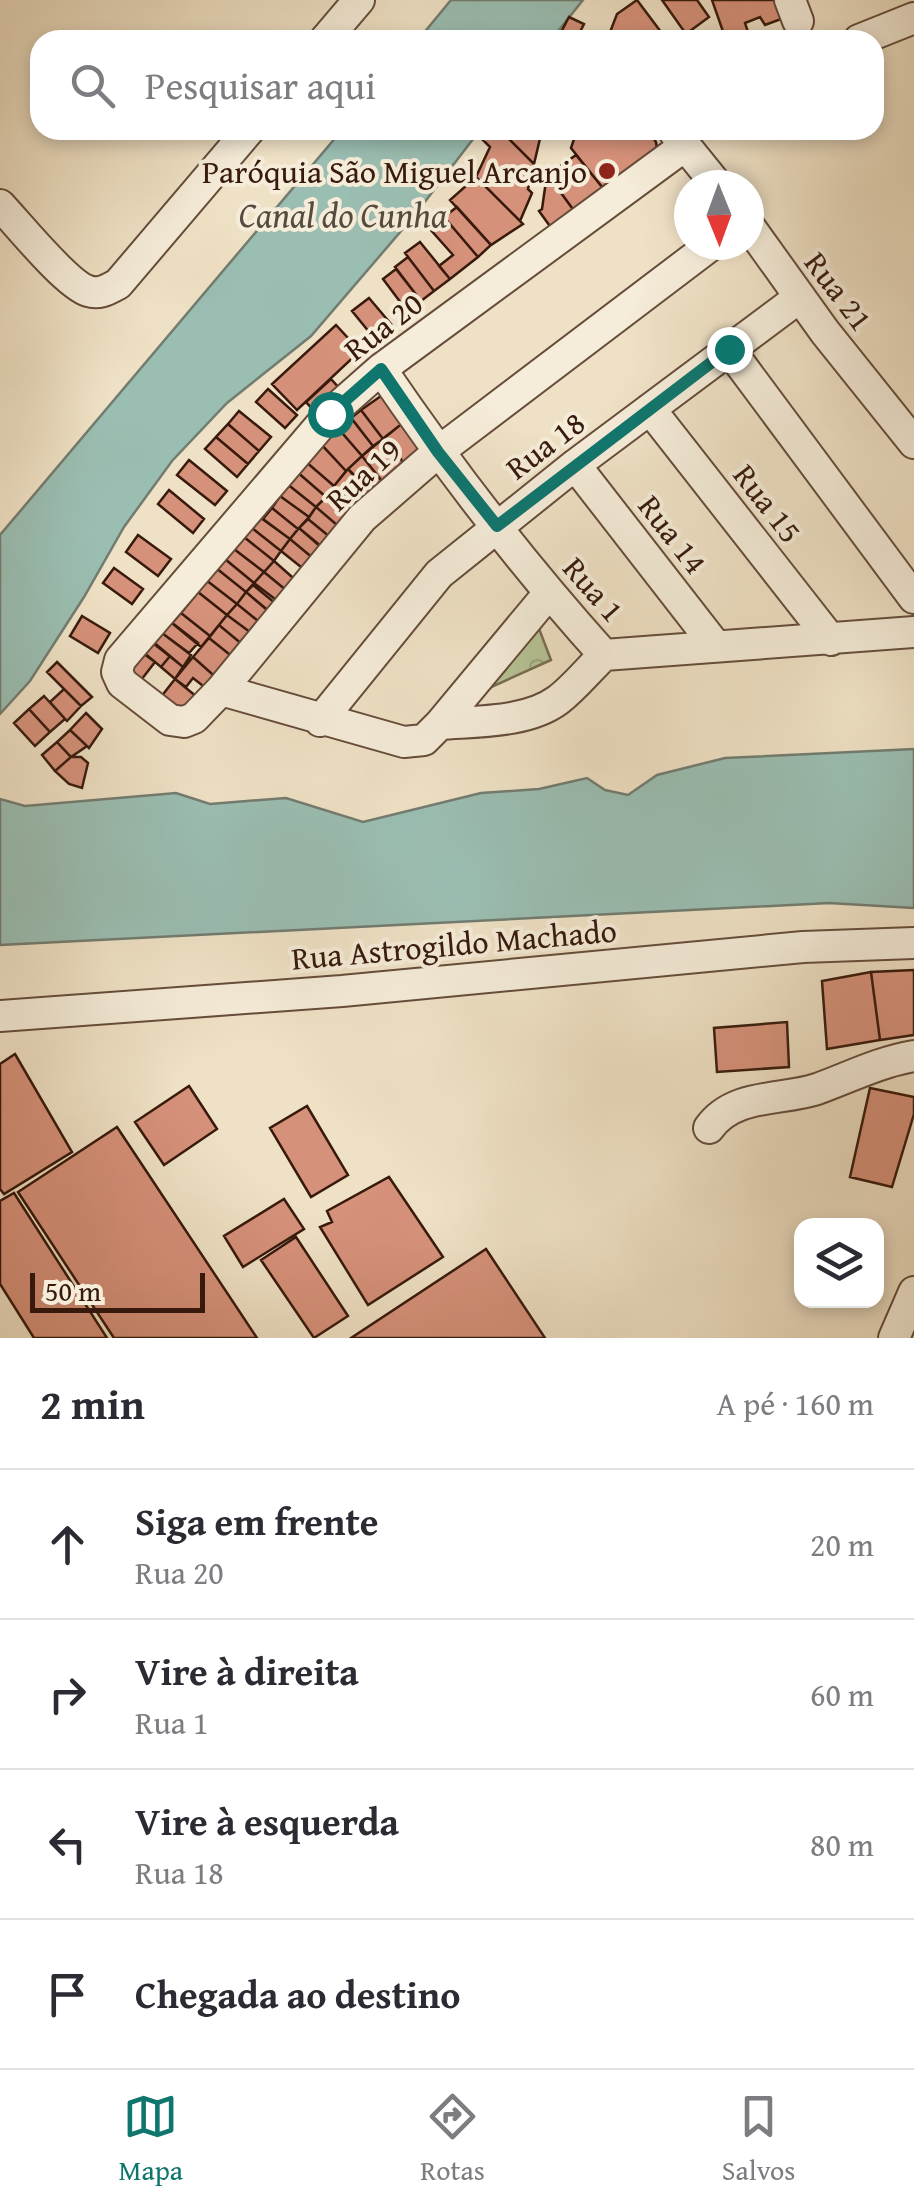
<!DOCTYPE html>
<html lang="pt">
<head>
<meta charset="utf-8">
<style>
	:root { --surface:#fff; --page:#f7f7f7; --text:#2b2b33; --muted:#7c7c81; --line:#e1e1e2; --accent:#0f766e }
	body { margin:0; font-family:"Gentium Book Plus",serif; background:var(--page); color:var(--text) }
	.controls { position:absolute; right:30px; bottom:30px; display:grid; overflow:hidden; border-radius:20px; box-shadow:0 5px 15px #0003 }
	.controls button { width:90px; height:90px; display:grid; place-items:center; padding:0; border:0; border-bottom:2px solid var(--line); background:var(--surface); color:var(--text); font:50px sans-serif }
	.compass { position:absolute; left:674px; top:170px; width:90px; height:90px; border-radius:50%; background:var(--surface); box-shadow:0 5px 15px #0003; rotate:179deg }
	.scale { position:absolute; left:30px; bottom:25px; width:175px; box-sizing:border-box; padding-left:10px; border:5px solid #371a0c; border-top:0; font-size:28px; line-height:35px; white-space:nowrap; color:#371a0c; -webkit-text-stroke:8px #f5ecd9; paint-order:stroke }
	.stop { position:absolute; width:30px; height:30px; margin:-22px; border:8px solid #0f766e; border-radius:50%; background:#fff }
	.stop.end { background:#0f766e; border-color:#fff; box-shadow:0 2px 10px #0008 }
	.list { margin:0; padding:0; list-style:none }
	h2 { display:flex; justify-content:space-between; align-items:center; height:130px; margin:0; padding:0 40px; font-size:42px }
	h2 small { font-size:32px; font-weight:400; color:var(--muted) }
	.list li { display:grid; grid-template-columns:65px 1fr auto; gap:30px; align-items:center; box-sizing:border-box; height:150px; padding:0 40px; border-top:2px solid var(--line) }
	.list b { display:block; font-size:38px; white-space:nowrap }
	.list p { margin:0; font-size:32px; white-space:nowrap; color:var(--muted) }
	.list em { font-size:32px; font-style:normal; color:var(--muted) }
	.icon { flex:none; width:55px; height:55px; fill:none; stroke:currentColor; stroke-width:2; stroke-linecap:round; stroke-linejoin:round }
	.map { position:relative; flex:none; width:914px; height:1338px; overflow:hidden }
	.search { position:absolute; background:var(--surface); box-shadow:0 5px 15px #0003; left:30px; right:30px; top:30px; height:110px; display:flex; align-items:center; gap:25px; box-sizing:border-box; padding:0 35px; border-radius:30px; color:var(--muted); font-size:38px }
	.sheet { height:730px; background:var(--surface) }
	nav { display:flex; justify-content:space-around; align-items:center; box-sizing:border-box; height:140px; border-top:2px solid var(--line); background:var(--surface); font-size:28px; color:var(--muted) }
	nav a { display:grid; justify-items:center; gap:5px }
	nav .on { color:var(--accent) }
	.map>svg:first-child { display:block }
	.forest { fill:url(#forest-crowns); stroke:#776e51; stroke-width:2.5 }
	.water { fill:#9abeb2; stroke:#727c70; stroke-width:2.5 }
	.building { fill:#d6917a; stroke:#371a0c; stroke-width:2.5 }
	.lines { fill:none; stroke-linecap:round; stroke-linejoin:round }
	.minor-casing { stroke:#654c3a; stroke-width:34 }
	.minor { stroke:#f5ecd9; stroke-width:30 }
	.route { stroke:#0f766e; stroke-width:12 }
	.poi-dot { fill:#8f2418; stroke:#f5ecd9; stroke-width:4 }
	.labels { text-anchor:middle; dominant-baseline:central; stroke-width:8; stroke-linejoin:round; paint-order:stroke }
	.poi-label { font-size:32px; fill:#371a0c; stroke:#f5ecd9; text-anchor:end }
	.street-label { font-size:32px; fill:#371a0c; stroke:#f5ecd9 }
	.water-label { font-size:35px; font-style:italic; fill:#554b3e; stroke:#f5ecd9 }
</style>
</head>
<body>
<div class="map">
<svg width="914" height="1338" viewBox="0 0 914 1338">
	<defs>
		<pattern id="forest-crowns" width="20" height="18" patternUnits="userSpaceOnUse" patternTransform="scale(2.5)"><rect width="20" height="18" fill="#b7c396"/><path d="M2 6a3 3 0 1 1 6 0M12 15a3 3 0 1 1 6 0" fill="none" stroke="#9ea780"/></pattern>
	</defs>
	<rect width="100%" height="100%" fill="#efe1c5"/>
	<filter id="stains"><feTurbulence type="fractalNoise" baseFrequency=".002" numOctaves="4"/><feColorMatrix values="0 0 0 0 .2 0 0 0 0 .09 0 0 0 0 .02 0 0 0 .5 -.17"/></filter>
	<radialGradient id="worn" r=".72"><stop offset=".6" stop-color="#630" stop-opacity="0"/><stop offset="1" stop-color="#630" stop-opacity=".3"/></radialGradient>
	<path class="forest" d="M 538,626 L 551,660 L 478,693 Z"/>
	<path class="water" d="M 451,0 L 583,0 L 551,40 L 418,40 Z
		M 342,130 L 480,130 L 414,216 L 311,336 L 227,403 L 172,461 L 124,527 L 84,597 L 30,681 L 0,714 L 0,535 Z
		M 914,749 L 914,908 L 829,903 L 0,945 L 0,799 L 25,806 L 176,793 L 210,804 L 286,798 L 363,822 L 481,793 L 539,789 L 587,778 L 605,790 L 628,795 L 657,775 L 725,758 Z"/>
	<path class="building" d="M 637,0 L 667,40 L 607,40 L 617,14 Z
		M 662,0 L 697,0 L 709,17 L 686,34 Z
		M 712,0 L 778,0 L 784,18 L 765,25 L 760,17 L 745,23 L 749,35 L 726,40 Z
		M 569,17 L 584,24 L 576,40 L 557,40 Z
		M 494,130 L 500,130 L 534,164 L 528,189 L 532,193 L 520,221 L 476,177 L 490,147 L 483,140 Z
		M 500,130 L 542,130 L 534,164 Z
		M 577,130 L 648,130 L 656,142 L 657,149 L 602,187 L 571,148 Z
		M 576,155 L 607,193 L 575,212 L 548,175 Z
		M 476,177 L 523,224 L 491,245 L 450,200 Z
		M 550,178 L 575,212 L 552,229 L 539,211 L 542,209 L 546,181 Z
		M 457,207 L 491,245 L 478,257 L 444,217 Z
		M 444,217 L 478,257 L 450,279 L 439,266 L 453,255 L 430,229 Z
		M 420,242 L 450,279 L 434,291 L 405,253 Z
		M 408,257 L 434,291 L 421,301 L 395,267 Z
		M 396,269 L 421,301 L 407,311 L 383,279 Z
		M 369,298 L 391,324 L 374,338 L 352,311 Z
		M 336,325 L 360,351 L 297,410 L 272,384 Z
		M 331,379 L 340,389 L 315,412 L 306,402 Z
		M 268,389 L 297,415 L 285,428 L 256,402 Z
		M 381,396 L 390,401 L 404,422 L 383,439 L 361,410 Z
		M 361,410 L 383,439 L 373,446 L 351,418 Z
		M 239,411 L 271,437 L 259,451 L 228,424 Z
		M 349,415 L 373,446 L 362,456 L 337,427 Z
		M 404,422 L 422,453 L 405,465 L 385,437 Z
		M 228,424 L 259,451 L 248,464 L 216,437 Z
		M 337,427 L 362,456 L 346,471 L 320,443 Z
		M 216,437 L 248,464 L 237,477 L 205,449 Z
		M 385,437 L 407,468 L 385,485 L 362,456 Z
		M 322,445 L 346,471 L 334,486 L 305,461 Z
		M 362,456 L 385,485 L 376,491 L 361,472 L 355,477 L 348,469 Z
		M 189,460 L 227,491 L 215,505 L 177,475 Z
		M 305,461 L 334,486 L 326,497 L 296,471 Z
		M 348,469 L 374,495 L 362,510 L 334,486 Z
		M 296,471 L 326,497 L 316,507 L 286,483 Z
		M 286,483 L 316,507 L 309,517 L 280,496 Z
		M 334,486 L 362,510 L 354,520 L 326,497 Z
		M 169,490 L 204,519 L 193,533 L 158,504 Z
		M 280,496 L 309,517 L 298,529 L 272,508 Z
		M 326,497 L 354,520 L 344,531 L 316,507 Z
		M 316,507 L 344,531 L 336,542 L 308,519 Z
		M 272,508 L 298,529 L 290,539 L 263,519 Z
		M 261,518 L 290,539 L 281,551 L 252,528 Z
		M 308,519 L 336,542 L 328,552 L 299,528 Z
		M 252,528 L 281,551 L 274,561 L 244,537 Z
		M 299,528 L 329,554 L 320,564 L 290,539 Z
		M 138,535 L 171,559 L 158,576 L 126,552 Z
		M 244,537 L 274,561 L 264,572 L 234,549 Z
		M 290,539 L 320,564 L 311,575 L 281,551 Z
		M 234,549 L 264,572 L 254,583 L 225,559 Z
		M 225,559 L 254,583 L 246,592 L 216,568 Z
		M 274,561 L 300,584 L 292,595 L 264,572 Z
		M 114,568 L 143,589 L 132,604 L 103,583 Z
		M 216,568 L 246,592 L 237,604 L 206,580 Z
		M 264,572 L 292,595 L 284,606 L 254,583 Z
		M 206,580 L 237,604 L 227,615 L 198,592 Z
		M 253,585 L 280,607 L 274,616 L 246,592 Z
		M 198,592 L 227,615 L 210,636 L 181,613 Z
		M 246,592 L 277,618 L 268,629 L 237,604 Z
		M 237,604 L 268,629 L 258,638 L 227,615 Z
		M 181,613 L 210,636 L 201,647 L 172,623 Z
		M 227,615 L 258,638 L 249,650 L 219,625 Z
		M 82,616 L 110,633 L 98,653 L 70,636 Z
		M 171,622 L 198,643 L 189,653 L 162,633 Z
		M 219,625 L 249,650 L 239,662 L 209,638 Z
		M 162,633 L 191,655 L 183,667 L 153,643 Z
		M 209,638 L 239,662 L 220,681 L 193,657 Z
		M 152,641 L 170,656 L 161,667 L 143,652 Z
		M 140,651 L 155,662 L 138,684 L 128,666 Z
		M 170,656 L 183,667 L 175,679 L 161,667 Z
		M 193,657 L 220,681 L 212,693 L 193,678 L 186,687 L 175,679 Z
		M 57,662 L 92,697 L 81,706 L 47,672 Z
		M 175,679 L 203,702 L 181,718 L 157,702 Z
		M 64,689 L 81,706 L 67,721 L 50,702 Z
		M 44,696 L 65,719 L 50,732 L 29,709 Z
		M 29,709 L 50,732 L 35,746 L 14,723 Z
		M 86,713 L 102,729 L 89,748 L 70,730 Z
		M 70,730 L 87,746 L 71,757 L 57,742 Z
		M 57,742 L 71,757 L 55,771 L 42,755 Z
		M 71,757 L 81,757 L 88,763 L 82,788 L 69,784 L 55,771 Z
		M 914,970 L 914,1035 L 880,1040 L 871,972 Z
		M 871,972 L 880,1040 L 827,1049 L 822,981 Z
		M 787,1022 L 789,1067 L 717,1072 L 714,1028 Z
		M 15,1054 L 72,1152 L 4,1194 L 0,1189 L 0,1064 Z
		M 189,1086 L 217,1129 L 164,1165 L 135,1122 Z
		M 870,1088 L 914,1097 L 914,1114 L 892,1187 L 850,1177 Z
		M 307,1106 L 348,1175 L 311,1197 L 270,1128 Z
		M 117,1127 L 257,1338 L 114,1338 L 18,1192 Z
		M 389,1177 L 443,1257 L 368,1305 L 320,1227 L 332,1222 L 327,1211 Z
		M 14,1193 L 107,1338 L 34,1338 L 0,1284 L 0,1201 Z
		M 284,1199 L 304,1229 L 243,1267 L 224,1236 Z
		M 296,1237 L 348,1316 L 314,1338 L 261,1260 Z
		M 486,1249 L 545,1338 L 351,1338 Z"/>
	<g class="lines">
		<defs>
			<path id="minor" d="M 790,0 L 798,21
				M 325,40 L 359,0
				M 859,40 L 914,18
				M 675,133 L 717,185
				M 686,145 L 381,369 L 330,414 L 131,647 L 120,660 L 117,672 L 122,683 L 170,720 L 184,722 L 194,718 L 221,690 L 362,518 L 438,452 L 711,245
				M 0,205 C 18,224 66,284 88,291 C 100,295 108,289 118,284 L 249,130
				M 749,226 L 825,332 L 914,443
				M 729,349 L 914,598
				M 381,369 C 449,469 523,565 604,655 L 914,632
				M 650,409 L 831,640
				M 575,465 L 715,645
				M 221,690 L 404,742 L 424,740 L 440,724 L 549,593
				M 320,721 L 439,574 L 575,465 L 800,297
				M 440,724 C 477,721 527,723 558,700 C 575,687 589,669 604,655
				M 0,1016 L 342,991 L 803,947 L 914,943
				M 709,1128 C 734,1093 781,1101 817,1089 C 850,1077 879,1062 914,1056
				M 894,1338 L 914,1292"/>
		</defs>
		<use href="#minor" class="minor-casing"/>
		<use href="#minor" class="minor"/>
	</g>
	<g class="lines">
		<path class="route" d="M 330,414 L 381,369 L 438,452 L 497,526 L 729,349"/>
	</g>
	<circle class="poi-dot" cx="607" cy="171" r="10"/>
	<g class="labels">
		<g class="poi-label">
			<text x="587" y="171">Paróquia São Miguel Arcanjo</text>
		</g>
		<g class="street-label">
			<text transform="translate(839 291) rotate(53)">Rua 21</text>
			<text transform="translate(383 326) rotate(-38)">Rua 20</text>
			<text transform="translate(545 445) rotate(-37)">Rua 18</text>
			<text transform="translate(363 474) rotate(-43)">Rua 19</text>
			<text transform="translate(768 503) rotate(52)">Rua 15</text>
			<text transform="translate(673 534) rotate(52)">Rua 14</text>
			<text transform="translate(594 589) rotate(49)">Rua 1</text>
			<text transform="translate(454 944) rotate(-5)">Rua Astrogildo Machado</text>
		</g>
		<g class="water-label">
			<text x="343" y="214">Canal do Cunha</text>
		</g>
	</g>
	<rect width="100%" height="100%" filter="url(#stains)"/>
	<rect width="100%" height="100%" fill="url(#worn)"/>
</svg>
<div class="controls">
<button><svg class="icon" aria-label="layers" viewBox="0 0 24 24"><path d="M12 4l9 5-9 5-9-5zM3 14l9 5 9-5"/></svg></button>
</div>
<svg class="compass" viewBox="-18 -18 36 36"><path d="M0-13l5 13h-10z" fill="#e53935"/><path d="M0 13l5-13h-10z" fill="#7c7c81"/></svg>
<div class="scale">50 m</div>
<div class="stop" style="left:330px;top:414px"></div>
<div class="stop end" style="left:729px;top:349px"></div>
<div class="search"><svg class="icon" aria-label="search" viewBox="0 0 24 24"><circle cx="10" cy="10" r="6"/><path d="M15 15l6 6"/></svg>Pesquisar aqui</div>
</div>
<section class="sheet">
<h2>2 min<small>A pé · 160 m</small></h2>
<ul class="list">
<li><svg class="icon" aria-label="ahead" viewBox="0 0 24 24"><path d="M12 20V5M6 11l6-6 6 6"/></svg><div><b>Siga em frente</b><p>Rua 20</p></div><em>20 m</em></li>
<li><svg class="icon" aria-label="right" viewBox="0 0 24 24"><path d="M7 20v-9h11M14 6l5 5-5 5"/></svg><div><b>Vire à direita</b><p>Rua 1</p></div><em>60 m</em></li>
<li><svg class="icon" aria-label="left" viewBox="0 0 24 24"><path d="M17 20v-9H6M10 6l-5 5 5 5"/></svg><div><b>Vire à esquerda</b><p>Rua 18</p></div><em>80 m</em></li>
<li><svg class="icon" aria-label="arrive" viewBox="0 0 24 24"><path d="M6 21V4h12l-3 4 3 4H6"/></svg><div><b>Chegada ao destino</b></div></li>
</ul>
</section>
<nav>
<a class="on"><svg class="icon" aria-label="map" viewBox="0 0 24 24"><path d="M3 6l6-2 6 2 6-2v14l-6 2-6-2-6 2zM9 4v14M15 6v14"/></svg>Mapa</a>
<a><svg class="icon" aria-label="directions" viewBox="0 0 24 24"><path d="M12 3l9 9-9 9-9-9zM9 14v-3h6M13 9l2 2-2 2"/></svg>Rotas</a>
<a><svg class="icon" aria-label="saved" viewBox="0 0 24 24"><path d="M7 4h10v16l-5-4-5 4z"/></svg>Salvos</a>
</nav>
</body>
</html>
